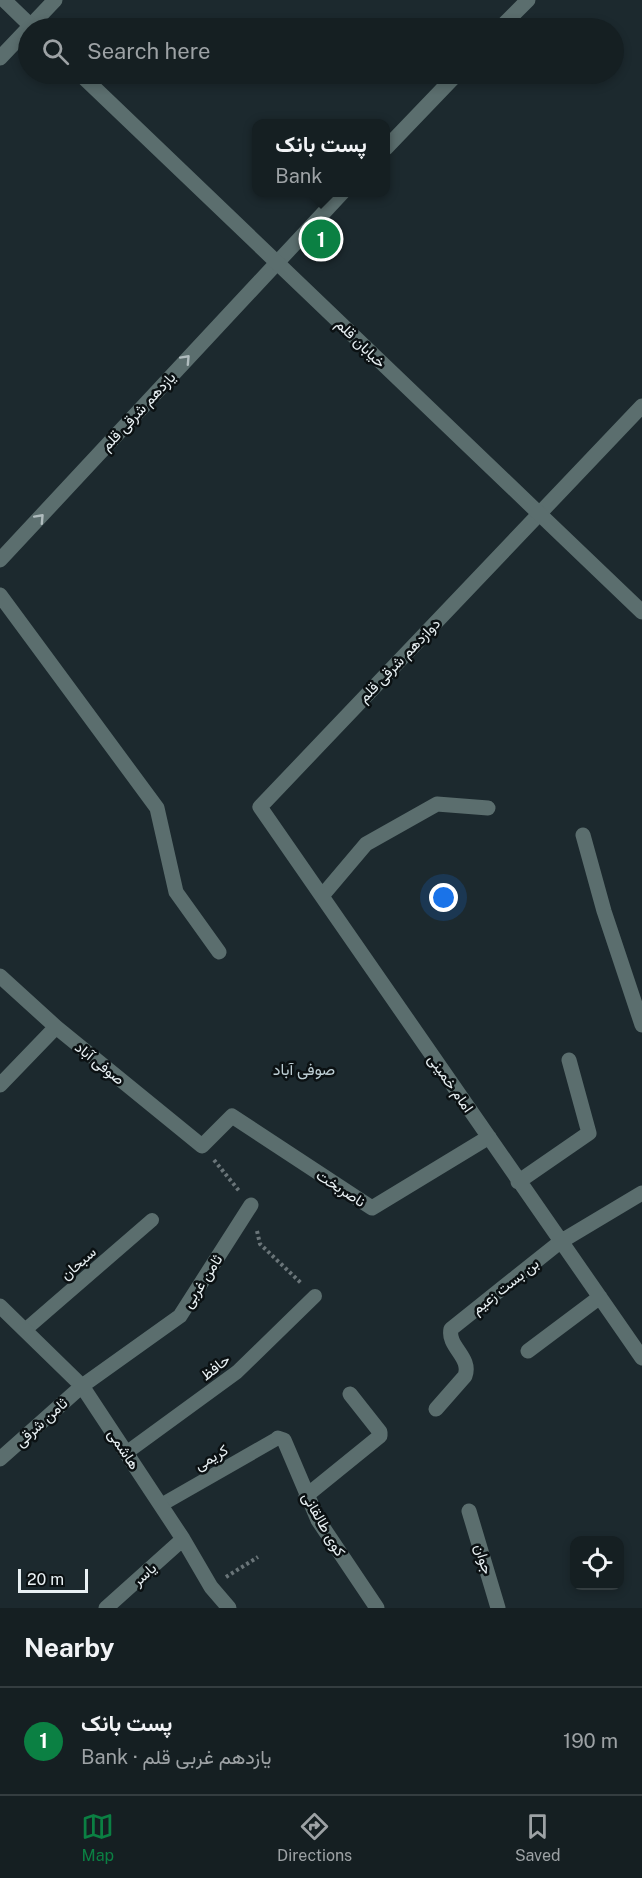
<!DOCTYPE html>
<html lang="en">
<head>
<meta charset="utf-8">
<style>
	:root { --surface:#151f22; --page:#1e272a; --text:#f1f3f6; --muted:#9da2a5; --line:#343d40; --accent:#0b8043 }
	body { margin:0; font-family:"Public Sans",Vazirmatn,sans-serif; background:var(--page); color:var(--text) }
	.controls { position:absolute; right:18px; bottom:18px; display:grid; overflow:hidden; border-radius:12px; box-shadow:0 3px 9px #0003 }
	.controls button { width:54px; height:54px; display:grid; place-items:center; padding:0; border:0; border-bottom:2px solid var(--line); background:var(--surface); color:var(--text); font:30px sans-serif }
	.scale { position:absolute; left:18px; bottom:15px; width:70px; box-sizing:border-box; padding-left:6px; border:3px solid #e8f0f3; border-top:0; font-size:16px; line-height:21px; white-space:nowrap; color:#e8f0f3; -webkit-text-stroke:4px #0b1113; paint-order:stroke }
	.you { position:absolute; left:444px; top:898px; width:21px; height:21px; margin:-15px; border:4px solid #fff; border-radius:50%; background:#1a73e8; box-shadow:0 0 0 9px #1a73e833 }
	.badge { display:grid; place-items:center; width:39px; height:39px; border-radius:50%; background:var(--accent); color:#fff; font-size:20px; font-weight:700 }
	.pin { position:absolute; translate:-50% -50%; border:3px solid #fff; box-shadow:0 2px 6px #0006 }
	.popup { position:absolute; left:252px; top:119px; width:138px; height:78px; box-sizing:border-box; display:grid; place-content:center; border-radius:12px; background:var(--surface); filter:drop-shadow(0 2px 4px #0005); font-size:20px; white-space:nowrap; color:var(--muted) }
	.popup b { font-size:22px; color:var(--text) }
	.popup::after { content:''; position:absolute; left:50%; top:100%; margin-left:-12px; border:12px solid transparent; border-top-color:var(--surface) }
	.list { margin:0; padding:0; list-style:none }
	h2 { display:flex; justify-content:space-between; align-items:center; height:78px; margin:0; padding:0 24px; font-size:26px }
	h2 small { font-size:20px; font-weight:400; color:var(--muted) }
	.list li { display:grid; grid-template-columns:39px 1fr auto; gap:18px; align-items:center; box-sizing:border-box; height:108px; padding:0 24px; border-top:2px solid var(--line) }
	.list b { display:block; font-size:22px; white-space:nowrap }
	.list p { margin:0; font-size:20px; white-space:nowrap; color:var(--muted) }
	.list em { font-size:20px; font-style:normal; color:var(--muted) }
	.icon { flex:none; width:33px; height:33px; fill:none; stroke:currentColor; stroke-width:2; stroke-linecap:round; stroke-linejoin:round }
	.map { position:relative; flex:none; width:642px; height:1608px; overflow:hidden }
	.search { position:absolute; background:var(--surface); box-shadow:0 3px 9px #0003; left:18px; right:18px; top:18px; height:66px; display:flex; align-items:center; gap:15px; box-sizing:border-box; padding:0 21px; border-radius:33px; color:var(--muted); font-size:22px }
	.sheet { height:186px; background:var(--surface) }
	nav { display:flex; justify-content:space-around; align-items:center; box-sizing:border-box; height:84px; border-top:2px solid var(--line); background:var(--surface); font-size:16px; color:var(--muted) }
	nav a { display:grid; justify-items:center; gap:3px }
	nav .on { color:var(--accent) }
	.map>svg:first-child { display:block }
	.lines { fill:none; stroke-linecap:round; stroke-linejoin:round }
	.path { stroke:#6a7579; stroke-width:4; stroke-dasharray:3 3; stroke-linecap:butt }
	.service { stroke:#5b6e6e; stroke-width:14 }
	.minor { stroke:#5b6e6e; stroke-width:15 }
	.tertiary { stroke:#5b6e6e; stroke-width:15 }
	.oneway { stroke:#b0bcbe }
	.labels { text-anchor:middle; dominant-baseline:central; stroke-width:5; stroke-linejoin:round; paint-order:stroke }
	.street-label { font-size:15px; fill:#e8f0f3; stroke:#0b1113 }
	.neighbourhood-label { font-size:16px; fill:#becfd5; stroke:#0b1113 }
</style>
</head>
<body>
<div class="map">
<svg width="642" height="1608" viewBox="0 0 642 1608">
	<rect width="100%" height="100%" fill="#1c292e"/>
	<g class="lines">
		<path class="path" d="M 214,1160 L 240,1192
			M 257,1231 L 260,1244 L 301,1283
			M 226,1577 L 258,1557"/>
		<path class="service" d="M 25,1330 L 152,1220
			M 126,1453 L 237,1372 L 315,1296
			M 161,1505 L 278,1438"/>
		<path class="minor" d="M 500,28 L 528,0
			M 0,58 L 55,0
			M 386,148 L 457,74
			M 642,406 L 260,807 L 642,1358
			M 0,560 L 343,192
			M 0,595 L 157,808 L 176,892 L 219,952
			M 583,835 L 604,911 L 642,1025
			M 322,896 L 366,844 L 437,804 L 488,808
			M 0,976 L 56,1027 L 202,1146 L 232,1116 L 372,1208 L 489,1137
			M 0,1085 L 56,1027
			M 518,1182 L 589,1133 L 569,1060
			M 0,1306 L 82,1386 L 183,1539 L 211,1587 L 229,1608
			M 528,1351 L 600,1297
			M 436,1409 L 465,1376 C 472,1357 447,1347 451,1329 L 560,1242 L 642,1193
			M 278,1438 L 284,1440 L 318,1520 L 377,1608
			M 0,1459 L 82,1386 L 180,1316 L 251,1205
			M 306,1496 L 380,1436 L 380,1432 L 350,1394
			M 469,1511 L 498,1608
			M 106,1608 L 183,1539"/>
		<path class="tertiary" d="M 4,0 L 33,28
			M 80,74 L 642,612"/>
	</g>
	<defs><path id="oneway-chevron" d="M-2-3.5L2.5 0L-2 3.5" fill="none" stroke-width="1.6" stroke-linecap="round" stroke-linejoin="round" transform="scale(1.5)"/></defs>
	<g class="oneway">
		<use href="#oneway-chevron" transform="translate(186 359) rotate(-47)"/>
		<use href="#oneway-chevron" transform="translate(40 518) rotate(-47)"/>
	</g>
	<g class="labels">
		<g class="street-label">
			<text transform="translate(361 343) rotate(44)">خیابان قلم</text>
			<text transform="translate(138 411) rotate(-47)">یازدهم شرقی قلم</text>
			<text transform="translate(399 660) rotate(-46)">دوازدهم شرقی قلم</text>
			<text transform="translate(100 1063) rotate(39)">صوفی آباد</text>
			<text transform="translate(451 1083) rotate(55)">امام خمینی</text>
			<text transform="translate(341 1188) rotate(33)">ناصربخت</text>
			<text transform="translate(78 1263) rotate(-41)">سبحان</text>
			<text transform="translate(202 1281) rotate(-57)">ثامن غربی</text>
			<text transform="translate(505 1286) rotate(-38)">بن بست زعیم</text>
			<text transform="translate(215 1367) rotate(-38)">حافظ</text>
			<text transform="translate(41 1422) rotate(-42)">ثامن شرقی</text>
			<text transform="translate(124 1449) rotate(57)">هاشمی</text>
			<text transform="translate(211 1457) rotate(-30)">کریمی</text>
			<text transform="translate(324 1524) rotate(60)">کوی طالقانی</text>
			<text transform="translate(484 1559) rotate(73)">جوان</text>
			<text transform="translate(144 1574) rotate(-42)">یاسر</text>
		</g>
		<g class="neighbourhood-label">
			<text x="304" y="1069">صوفی آباد</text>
		</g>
	</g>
</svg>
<div class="controls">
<button><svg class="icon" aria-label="locate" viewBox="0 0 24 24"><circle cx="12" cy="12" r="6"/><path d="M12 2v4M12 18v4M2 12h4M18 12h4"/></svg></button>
</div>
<div class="scale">20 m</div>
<div class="you"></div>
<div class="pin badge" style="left:321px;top:239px">1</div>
<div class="popup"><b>پست بانک</b>Bank</div>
<div class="search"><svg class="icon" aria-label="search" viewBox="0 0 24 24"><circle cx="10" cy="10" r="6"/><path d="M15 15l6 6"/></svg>Search here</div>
</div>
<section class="sheet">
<h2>Nearby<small></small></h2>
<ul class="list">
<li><span class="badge">1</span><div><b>پست بانک</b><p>Bank · یازدهم غربی قلم</p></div><em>190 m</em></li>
</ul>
</section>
<nav>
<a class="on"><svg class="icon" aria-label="map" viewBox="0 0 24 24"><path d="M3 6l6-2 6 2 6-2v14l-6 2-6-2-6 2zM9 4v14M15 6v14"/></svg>Map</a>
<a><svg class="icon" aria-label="directions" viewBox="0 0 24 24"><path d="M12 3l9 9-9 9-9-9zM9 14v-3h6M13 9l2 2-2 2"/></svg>Directions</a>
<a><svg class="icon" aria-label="saved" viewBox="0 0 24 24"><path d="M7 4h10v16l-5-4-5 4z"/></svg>Saved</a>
</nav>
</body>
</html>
